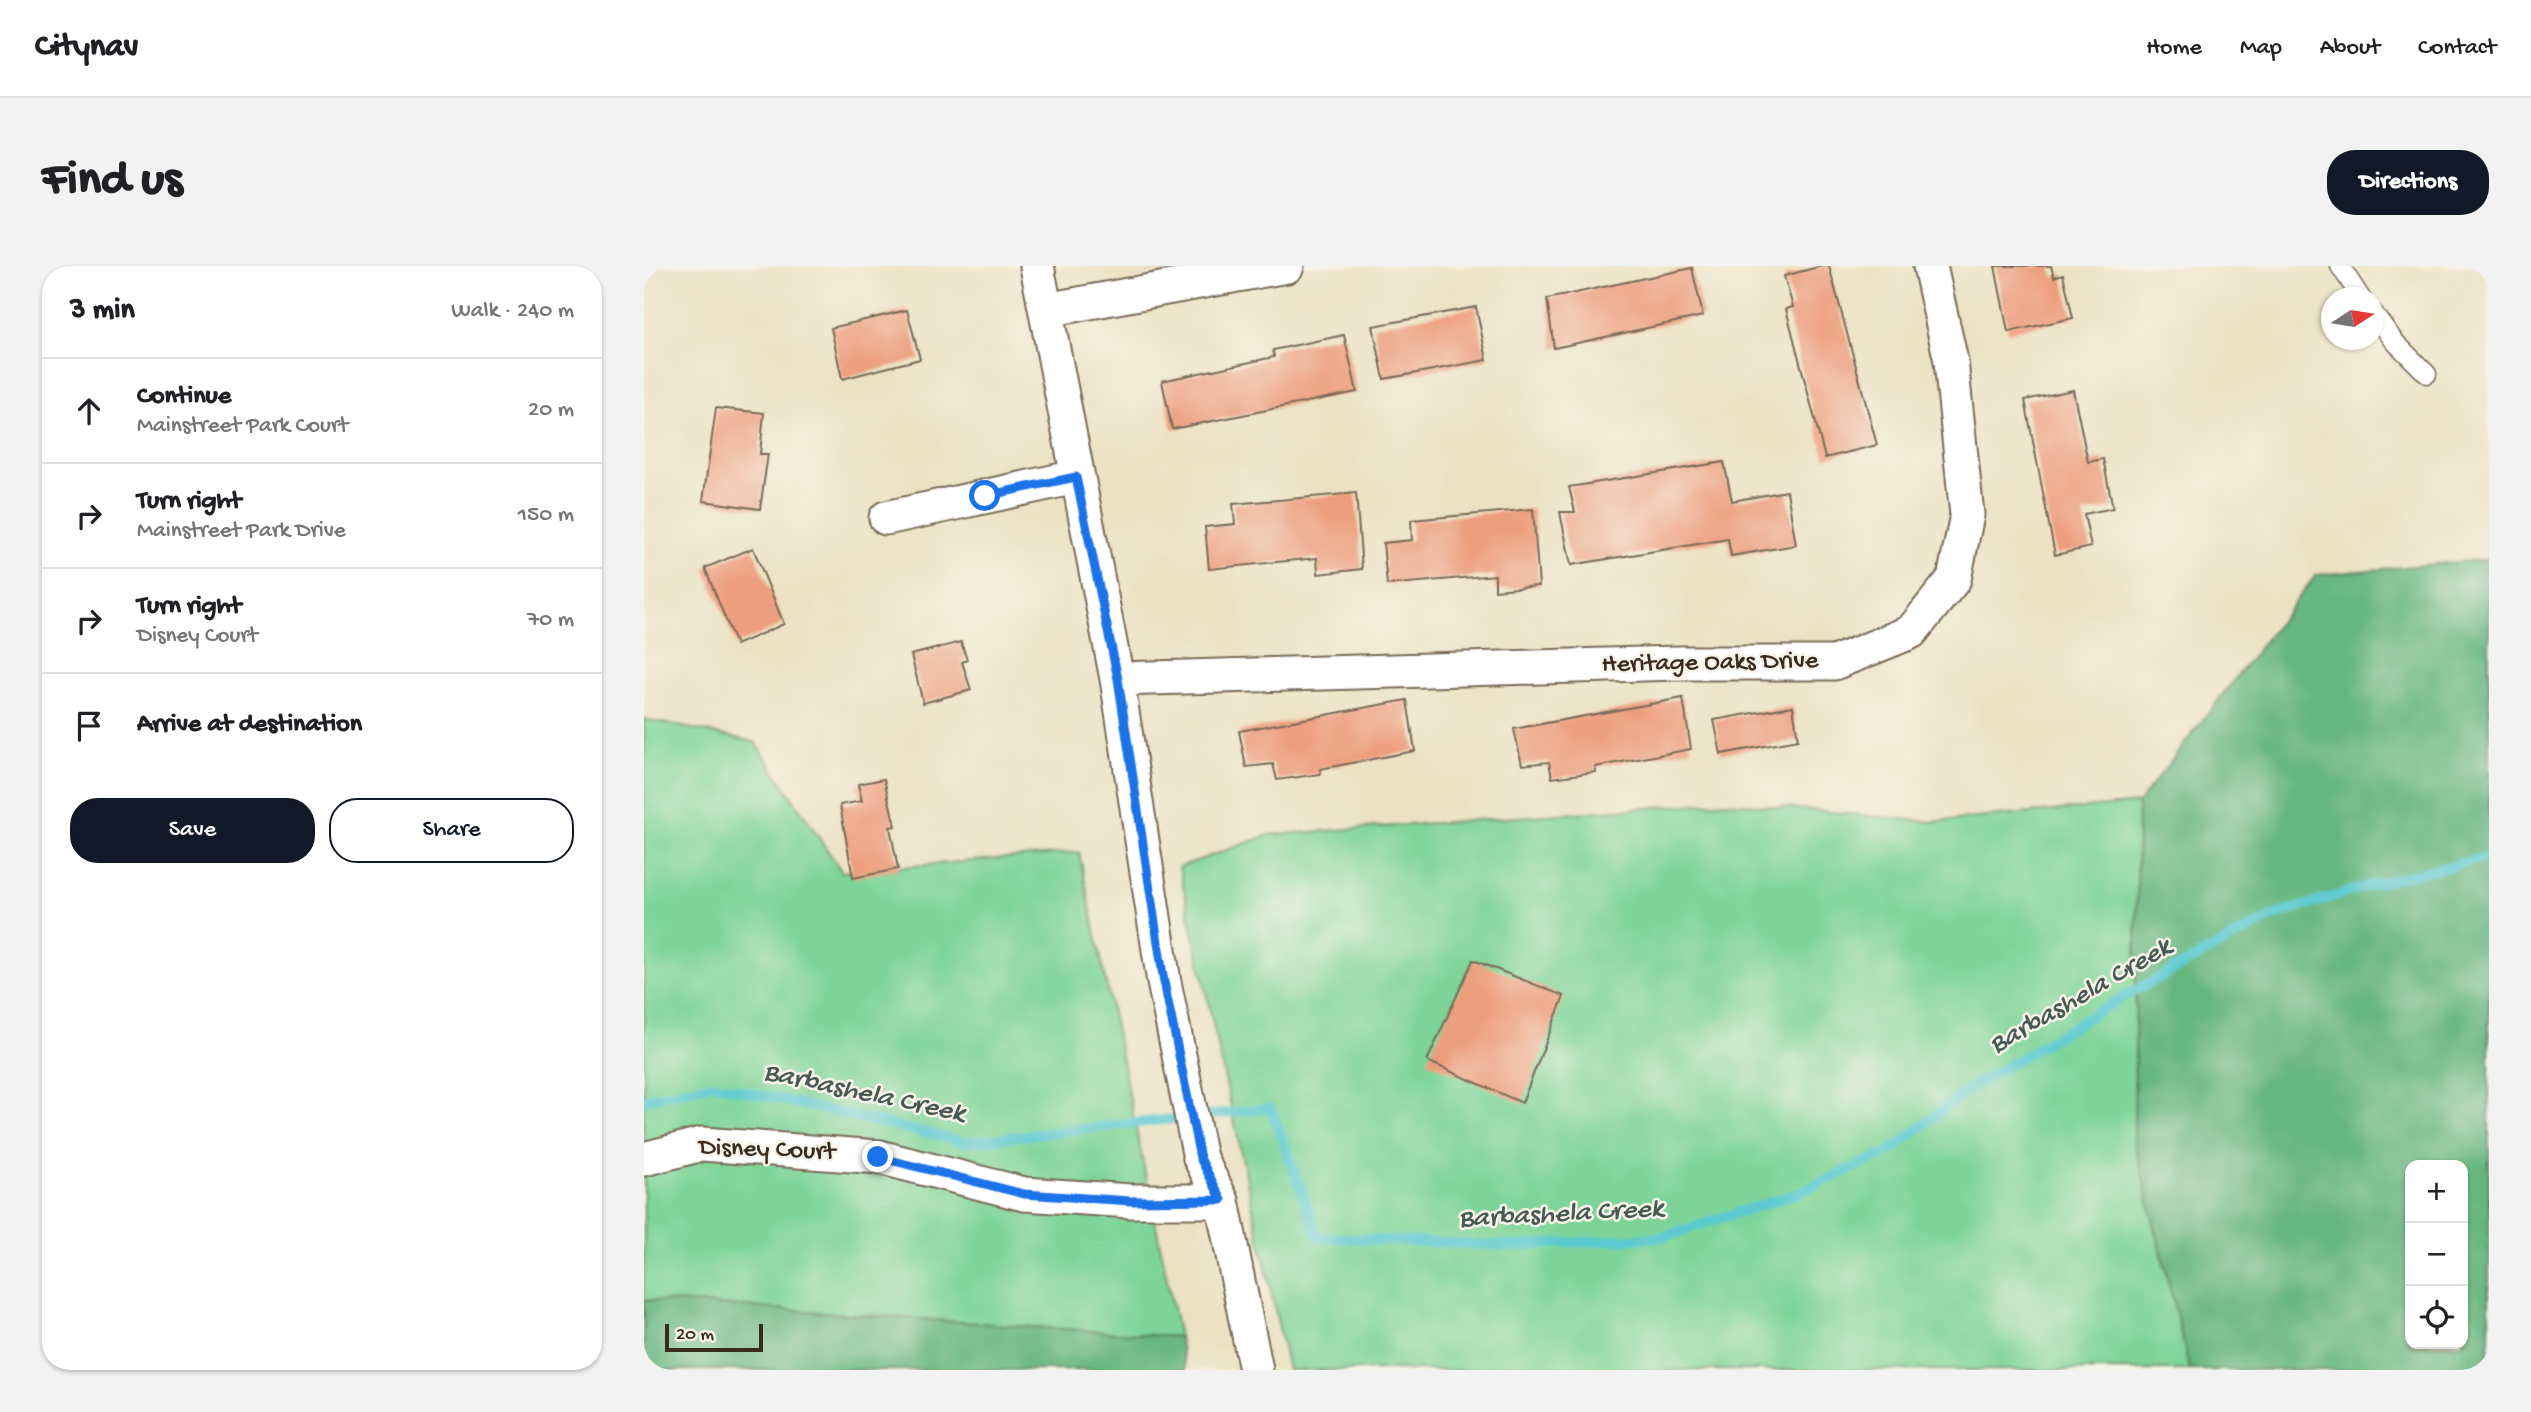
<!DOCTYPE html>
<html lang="en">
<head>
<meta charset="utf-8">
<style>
	:root { --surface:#fff; --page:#f2f2f2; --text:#202124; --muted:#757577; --line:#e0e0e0; --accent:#111827 }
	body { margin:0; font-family:"Gochi Hand",sans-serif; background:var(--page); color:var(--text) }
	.controls { position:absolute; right:21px; bottom:21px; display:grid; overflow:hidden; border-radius:14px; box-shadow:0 2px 5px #0004 }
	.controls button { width:63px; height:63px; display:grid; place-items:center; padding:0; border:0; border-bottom:2px solid var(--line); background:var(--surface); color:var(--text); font:35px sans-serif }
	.compass { position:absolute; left:1677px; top:21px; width:63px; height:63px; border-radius:50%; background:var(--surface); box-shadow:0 2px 5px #0004; rotate:78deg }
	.scale { position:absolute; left:21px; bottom:18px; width:98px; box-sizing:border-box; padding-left:7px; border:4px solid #3b2a1e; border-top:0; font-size:19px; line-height:24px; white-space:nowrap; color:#3b2a1e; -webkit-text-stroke:5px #f7f3e8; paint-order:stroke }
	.stop { position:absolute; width:21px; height:21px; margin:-16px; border:5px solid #1a73e8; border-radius:50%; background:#fff }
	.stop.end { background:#1a73e8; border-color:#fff; box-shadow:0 2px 7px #0008 }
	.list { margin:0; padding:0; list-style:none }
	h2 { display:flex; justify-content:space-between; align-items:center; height:91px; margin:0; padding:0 28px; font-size:30px }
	h2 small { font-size:23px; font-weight:400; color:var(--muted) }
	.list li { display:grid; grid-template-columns:46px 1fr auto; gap:21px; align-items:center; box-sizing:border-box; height:105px; padding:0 28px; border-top:2px solid var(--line) }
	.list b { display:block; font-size:26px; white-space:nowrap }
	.list p { margin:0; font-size:23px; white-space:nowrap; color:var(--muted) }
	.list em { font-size:23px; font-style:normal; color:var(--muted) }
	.actions { display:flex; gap:14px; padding:21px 28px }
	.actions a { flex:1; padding:16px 0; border:2px solid var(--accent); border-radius:28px; text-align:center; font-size:24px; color:var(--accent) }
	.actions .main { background:var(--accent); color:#fff }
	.icon { flex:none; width:38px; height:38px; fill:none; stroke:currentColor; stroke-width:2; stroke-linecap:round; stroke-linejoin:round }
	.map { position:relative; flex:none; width:1845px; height:1104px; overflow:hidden; border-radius:28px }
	header { display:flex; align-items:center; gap:42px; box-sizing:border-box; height:98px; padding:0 35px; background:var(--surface); border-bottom:2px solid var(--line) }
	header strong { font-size:33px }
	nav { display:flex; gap:38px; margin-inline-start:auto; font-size:24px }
	.intro { display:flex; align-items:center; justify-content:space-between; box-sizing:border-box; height:168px; padding:0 42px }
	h1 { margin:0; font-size:49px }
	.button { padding:18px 32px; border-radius:28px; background:var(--accent); color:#fff; font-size:24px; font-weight:700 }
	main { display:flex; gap:42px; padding:0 42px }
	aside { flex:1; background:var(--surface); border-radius:28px; box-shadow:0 2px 5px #0004 }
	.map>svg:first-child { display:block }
	.green { fill:#7ed498; stroke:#5c7f5b; stroke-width:2 }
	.forest { fill:#66b680; stroke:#50704f; stroke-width:2; fill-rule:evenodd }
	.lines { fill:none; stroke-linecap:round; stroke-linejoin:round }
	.stream { stroke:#5ccad0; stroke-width:10 }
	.building { fill:#ed9e7e }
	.lane-casing { stroke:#796a58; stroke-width:21 }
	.street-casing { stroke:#796a58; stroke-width:37 }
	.lane { stroke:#fff; stroke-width:18 }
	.street { stroke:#fff; stroke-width:33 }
	.route { stroke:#1a73e8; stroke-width:9 }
	.labels { text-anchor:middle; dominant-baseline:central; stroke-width:5; stroke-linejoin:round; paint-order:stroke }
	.street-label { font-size:26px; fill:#3b2a1e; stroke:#f7f3e8 }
	.water-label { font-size:28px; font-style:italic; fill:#455a53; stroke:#f7f3e8 }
</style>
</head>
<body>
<header>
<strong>Citynav</strong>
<nav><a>Home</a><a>Map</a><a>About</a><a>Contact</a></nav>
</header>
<div class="intro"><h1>Find us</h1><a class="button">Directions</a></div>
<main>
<aside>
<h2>3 min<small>Walk · 240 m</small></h2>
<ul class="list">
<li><svg class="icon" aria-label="ahead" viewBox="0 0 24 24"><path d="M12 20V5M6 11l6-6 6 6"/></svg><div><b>Continue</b><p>Mainstreet Park Court</p></div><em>20 m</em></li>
<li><svg class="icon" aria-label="right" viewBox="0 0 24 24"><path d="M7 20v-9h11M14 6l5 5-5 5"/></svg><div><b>Turn right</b><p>Mainstreet Park Drive</p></div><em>150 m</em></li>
<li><svg class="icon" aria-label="right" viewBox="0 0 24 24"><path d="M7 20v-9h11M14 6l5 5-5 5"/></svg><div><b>Turn right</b><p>Disney Court</p></div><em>70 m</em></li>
<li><svg class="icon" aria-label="arrive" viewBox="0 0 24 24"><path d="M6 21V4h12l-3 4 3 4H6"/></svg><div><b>Arrive at destination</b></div></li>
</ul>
<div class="actions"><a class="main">Save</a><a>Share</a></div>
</aside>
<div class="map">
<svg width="1845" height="1104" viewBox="0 0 1845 1104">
	<rect width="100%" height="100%" fill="#f7f3e8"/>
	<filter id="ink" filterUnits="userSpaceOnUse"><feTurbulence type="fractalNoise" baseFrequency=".0143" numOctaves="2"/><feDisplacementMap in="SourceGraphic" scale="14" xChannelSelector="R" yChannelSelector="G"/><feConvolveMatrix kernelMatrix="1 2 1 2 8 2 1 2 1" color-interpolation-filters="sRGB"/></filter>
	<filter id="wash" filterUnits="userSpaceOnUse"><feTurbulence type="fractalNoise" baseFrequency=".00686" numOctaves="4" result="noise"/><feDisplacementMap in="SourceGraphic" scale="28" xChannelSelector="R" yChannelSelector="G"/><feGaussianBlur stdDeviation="1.57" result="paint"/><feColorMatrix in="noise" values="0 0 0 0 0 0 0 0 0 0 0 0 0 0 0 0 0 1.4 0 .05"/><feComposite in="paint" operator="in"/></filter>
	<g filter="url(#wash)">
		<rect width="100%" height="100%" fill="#ece2c3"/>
		<path class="green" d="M 0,453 L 111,476 L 198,606 L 435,586 L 535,1071 L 0,1034 Z
			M 1083,536 L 1289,556 L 1494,537 L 1490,874 L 1546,1104 L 644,1104 L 535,601 L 625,569 Z"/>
		<path class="forest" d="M 1845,293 L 1845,1104 L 1546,1104 L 1490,874 L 1494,537 L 1672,309 ZM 1766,899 L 1819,899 L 1819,1078 L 1766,1078 Z
			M 0,1034 L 535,1071 L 542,1104 L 0,1104 Z"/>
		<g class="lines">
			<path class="stream" d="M 0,834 L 69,818 L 321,876 L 627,842 L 674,971 L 871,980 L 1019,971 L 1154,927 L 1245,886 L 1326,822 L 1474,734 L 1629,650 L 1729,618 L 1845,591"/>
		</g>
		<g id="blocks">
			<path class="building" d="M 1178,0 L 1185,0 L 1233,179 L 1181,192 L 1142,43 L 1149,41 L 1140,10 Z
				M 1351,0 L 1407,0 L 1410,11 L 1419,8 L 1429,52 L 1364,66 Z
				M 1048,2 L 1059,50 L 910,82 L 903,33 Z
				M 832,41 L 843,94 L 740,113 L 729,60 Z
				M 263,44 L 276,93 L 198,113 L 187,62 Z
				M 700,69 L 713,126 L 528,163 L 518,115 L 630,91 L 629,84 Z
				M 1429,124 L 1444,196 L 1459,193 L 1469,242 L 1440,248 L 1447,281 L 1411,289 L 1381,134 Z
				M 72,142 L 120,147 L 116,188 L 124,188 L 116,243 L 59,235 Z
				M 1080,196 L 1088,235 L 1143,225 L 1152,279 L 1087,290 L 1084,273 L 927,299 L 916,246 L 931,246 L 925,221 Z
				M 712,227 L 718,303 L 674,308 L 673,292 L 565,303 L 561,261 L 591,258 L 589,238 Z
				M 889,243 L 895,320 L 851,324 L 851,309 L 743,319 L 739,277 L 768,274 L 767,254 Z
				M 109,282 L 140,358 L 92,379 L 61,302 Z
				M 317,376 L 323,394 L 318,396 L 327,424 L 279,437 L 267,389 Z
				M 1039,432 L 1047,483 L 951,501 L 952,506 L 908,512 L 905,496 L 878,499 L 870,463 Z
				M 763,434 L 771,485 L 676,503 L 677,508 L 633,514 L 629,498 L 602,501 L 595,465 Z
				M 1149,440 L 1154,474 L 1077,488 L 1070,454 Z
				M 240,513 L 251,560 L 246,561 L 254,603 L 209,612 L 196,539 L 218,535 L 214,518 Z
				M 829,694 L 920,730 L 878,837 L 783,795 Z"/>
		</g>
	</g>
	<g filter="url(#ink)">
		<use href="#blocks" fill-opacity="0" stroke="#796a58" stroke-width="2"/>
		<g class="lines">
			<defs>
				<path id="lane" d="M 1696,0 L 1717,32
					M 1730,48 L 1751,76 L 1783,108"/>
				<path id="street" d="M 393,0 L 473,413 L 520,716 L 556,892 L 578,935 L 612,1104
					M 402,44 L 643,0
					M 242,252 L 432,211
					M 473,413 L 1034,397 L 1190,397 L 1267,366 L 1310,313 L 1323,249 L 1307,95 L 1286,0
					M 0,893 L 58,878 L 235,891 L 380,928 L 487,935 L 578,935"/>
			</defs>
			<use href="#lane" class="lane-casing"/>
			<use href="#street" class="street-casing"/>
			<use href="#lane" class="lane"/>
			<use href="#street" class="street"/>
		</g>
	</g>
	<g class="lines" filter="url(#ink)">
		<path class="route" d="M 234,891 L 380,928 L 487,935 L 578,934 L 556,892 L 520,716 L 474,413 L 432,211 L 341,230"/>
	</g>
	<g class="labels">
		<g class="street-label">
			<text transform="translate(1066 398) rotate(-1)">Heritage Oaks Drive</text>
			<text transform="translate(123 885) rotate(2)">Disney Court</text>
		</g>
		<g class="water-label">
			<text transform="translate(1437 731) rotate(-30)">Barbashela Creek</text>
			<text transform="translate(220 828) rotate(12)">Barbashela Creek</text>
			<text transform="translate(917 949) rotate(-3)">Barbashela Creek</text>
		</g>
	</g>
</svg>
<div class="controls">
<button>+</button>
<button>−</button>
<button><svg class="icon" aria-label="locate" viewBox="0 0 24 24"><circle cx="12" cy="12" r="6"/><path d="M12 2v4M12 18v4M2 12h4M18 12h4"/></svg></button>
</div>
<svg class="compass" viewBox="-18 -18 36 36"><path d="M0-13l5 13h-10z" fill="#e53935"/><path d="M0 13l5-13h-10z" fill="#757577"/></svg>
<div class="scale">20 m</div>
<div class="stop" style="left:341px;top:230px"></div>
<div class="stop end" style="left:234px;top:891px"></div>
</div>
</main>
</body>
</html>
